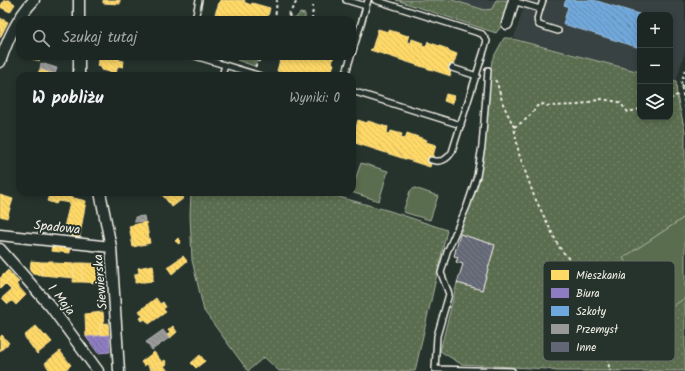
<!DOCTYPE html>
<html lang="pl">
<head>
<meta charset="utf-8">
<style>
	:root { --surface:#1c2622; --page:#29322f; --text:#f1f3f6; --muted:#a0a5a5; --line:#3a4340 }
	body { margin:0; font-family:Kalam,sans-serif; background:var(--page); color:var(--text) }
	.controls { position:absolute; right:12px; top:12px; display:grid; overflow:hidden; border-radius:8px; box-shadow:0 2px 6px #0003 }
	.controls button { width:36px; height:36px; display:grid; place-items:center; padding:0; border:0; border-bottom:1px solid var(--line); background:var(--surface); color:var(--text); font:20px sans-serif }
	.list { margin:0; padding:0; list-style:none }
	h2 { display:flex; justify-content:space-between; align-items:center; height:52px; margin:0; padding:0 16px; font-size:17px }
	h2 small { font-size:13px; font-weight:400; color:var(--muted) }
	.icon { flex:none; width:22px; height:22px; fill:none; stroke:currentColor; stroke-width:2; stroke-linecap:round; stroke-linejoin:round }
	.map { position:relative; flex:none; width:685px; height:371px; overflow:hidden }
	.search { position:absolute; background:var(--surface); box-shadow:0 2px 6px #0003; left:16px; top:16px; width:340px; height:44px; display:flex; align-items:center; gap:10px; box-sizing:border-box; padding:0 14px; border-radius:12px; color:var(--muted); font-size:15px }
	.panel { position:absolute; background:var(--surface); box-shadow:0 2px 6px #0003; left:16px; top:72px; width:340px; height:124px; border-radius:12px }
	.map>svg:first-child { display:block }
	.built { fill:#384343 }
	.green { fill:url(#green-dots); stroke:#a7af9c }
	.pitch { fill:#5a6d50; stroke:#a7af9c }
	.homes { fill:url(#homes-back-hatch); stroke:#fce08d }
	.offices { fill:url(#offices-back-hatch); stroke:#ad9fce }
	.schools { fill:url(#schools-back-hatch); stroke:#97bee0 }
	.industry { fill:url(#industry-back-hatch); stroke:#b4b3b1 }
	.building { fill:url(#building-back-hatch); stroke:#f4f1e8 }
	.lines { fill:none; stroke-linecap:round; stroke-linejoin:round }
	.lane-casing { stroke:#f4f1e8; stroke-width:8 }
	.street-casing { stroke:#f4f1e8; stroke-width:13 }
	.path { stroke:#f4f1e8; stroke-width:2; stroke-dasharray:3 3; stroke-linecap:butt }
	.lane { stroke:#26332d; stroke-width:5 }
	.street { stroke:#26332d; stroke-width:10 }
	.labels { text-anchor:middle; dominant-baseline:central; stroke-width:4; stroke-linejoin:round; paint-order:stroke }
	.street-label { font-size:13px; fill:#f4f1e8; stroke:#26332d }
	.key { fill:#26332d; stroke:#646c65; stroke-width:1 }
	.key-label { font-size:11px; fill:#f4f1e8 }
</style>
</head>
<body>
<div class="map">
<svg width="685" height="371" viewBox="0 0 685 371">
	<defs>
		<pattern id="green-dots" width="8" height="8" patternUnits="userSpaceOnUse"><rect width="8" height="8" fill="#5a6d50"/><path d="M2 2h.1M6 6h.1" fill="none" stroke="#728269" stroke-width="1.8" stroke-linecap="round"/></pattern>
		<pattern id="homes-back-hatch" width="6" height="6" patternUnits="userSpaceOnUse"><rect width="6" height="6" fill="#ffd966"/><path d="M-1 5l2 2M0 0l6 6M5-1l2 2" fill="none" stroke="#dbbc60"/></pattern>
		<pattern id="offices-back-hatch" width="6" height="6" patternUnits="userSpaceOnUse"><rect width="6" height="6" fill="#8e7cc3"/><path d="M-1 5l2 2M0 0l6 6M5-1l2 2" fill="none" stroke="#766a97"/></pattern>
		<pattern id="schools-back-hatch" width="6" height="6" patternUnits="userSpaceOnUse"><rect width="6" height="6" fill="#6fa8dc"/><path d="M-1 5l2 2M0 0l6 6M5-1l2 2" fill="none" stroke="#648baf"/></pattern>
		<pattern id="industry-back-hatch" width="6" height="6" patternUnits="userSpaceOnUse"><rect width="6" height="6" fill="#999"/><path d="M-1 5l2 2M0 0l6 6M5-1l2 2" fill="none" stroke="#818180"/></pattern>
		<pattern id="building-back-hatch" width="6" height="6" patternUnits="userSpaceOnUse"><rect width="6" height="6" fill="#636775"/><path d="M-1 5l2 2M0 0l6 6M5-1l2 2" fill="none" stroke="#7a7d89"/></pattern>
	</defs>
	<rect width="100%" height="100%" fill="#26332d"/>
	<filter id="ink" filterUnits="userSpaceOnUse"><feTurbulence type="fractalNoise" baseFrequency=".025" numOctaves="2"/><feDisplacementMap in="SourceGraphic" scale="8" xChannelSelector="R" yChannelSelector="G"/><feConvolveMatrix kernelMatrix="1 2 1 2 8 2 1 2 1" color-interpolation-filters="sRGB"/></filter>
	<g filter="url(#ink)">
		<path class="built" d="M 452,0 L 496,0 L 492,9 L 485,10 Z
			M 526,0 L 682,0 L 685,4 L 685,51 L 676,81 L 670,80 L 670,15 L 640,15 L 640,72 L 514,38 Z"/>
		<path class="green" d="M 396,0 L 452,0 L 485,10 L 492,9 L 496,0 L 510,0 L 503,24 L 496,33 Z
			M 300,13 L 305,14 L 305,20 L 294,20 Z
			M 504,38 L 509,38 L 640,72 L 640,117 L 670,117 L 670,80 L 676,81 L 677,96 L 685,131 L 685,217 L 623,258 L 660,314 L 685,298 L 685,371 L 556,371 L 547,369 L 461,364 L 440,351 L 457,283 L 482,290 L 495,245 L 460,234 L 481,169 L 491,67 L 492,60 Z
			M 238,56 L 261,56 L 254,66 L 237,60 Z
			M 191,192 L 321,192 L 390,211 L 447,230 L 415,371 L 279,371 L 264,357 L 248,371 L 204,311 L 192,260 L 190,215 Z"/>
		<path class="pitch" d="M 361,163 L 388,171 L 379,201 L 351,192 Z
			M 415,188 L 438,196 L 430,220 L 403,212 L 410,191 Z
			M 685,217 L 685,298 L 660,315 L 623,258 Z"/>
		<path class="homes" d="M 4,0 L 9,0 L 15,4 L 10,12 L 0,7 Z
			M 103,0 L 120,0 L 120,4 L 103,3 Z
			M 220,0 L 245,0 L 244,2 L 251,5 L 252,3 L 270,8 L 267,20 L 215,20 L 217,15 L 215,14 Z
			M 0,18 L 8,22 L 0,38 Z
			M 378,29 L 388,32 L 389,30 L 408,36 L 409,35 L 407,41 L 411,43 L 412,39 L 423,43 L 422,46 L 426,47 L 428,41 L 428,42 L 448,49 L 447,50 L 457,54 L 450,74 L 451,76 L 370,50 L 372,49 Z
			M 24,56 L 40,56 L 39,61 Z
			M 99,56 L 104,57 L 104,56 L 120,56 L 119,60 L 124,61 L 123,67 L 118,66 L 116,73 L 101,70 L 101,67 L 97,66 Z
			M 281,56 L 304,56 L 314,59 L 316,56 L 334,56 L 332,63 L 334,64 L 330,76 L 305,76 L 298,73 L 297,76 L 294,76 L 277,71 Z
			M 40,69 L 55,74 L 54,76 L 37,76 Z
			M 446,94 L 454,96 L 452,104 L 444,101 Z
			M 358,120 L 367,123 L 368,121 L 387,127 L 387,126 L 388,127 L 387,133 L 390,134 L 391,131 L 402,134 L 401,138 L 405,139 L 407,133 L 427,140 L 426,142 L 436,145 L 430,167 L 352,142 Z
			M 50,192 L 86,201 L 79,240 L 70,237 L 72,233 L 63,231 L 70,203 L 58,201 L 56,204 L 47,201 Z
			M 124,192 L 138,192 L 126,195 Z
			M 160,192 L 179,192 L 184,198 L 172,207 Z
			M 0,195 L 13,199 L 7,218 L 0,216 Z
			M 146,222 L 150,243 L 133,247 L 129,226 Z
			M 178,238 L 181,241 L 179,244 L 175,241 Z
			M 52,245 L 70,247 L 70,253 L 51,251 Z
			M 183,256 L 187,261 L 172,274 L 167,267 Z
			M 31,261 L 42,262 L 41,275 L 33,274 L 30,271 Z
			M 49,261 L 53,261 L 53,263 L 74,264 L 74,278 L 41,275 L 42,262 L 48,262 Z
			M 75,263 L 83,263 L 82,282 L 73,282 Z
			M 83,263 L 107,264 L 108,279 L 100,279 L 100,283 L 82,282 Z
			M 153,265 L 154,272 L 153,272 L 153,281 L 135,283 L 135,274 L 139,273 L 138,268 Z
			M 8,270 L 13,276 L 0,289 L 0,278 Z
			M 13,276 L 19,282 L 16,284 L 26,295 L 16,305 L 12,301 L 8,304 L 2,298 L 11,290 L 5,284 Z
			M 156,298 L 160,304 L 163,302 L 166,307 L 163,309 L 166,312 L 149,324 L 145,319 L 142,321 L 140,318 L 143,316 L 139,311 Z
			M 103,312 L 104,324 L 100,324 L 100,336 L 86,337 L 85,314 Z
			M 108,323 L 109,335 L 100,336 L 100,324 Z
			M 36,326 L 45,336 L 46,335 L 52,342 L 37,354 L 24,336 Z
			M 173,326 L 177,332 L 169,339 L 167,335 L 170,333 L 168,330 Z
			M 2,335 L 9,343 L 0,351 L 0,337 Z
			M 60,351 L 71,365 L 64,371 L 50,371 L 45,363 Z
			M 154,352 L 162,362 L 151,370 L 147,364 L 144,366 L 141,362 Z
			M 200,355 L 205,361 L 196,368 L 191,363 Z
			M 165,360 L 167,364 L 164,366 L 168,371 L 151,371 Z"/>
		<path class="offices" d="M 109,335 L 110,352 L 98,353 L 86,337 Z"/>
		<path class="schools" d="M 566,0 L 594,0 L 642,15 L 640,15 L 640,48 L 563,24 L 568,7 L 564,5 Z"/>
		<path class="industry" d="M 41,63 L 57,68 L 55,74 L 40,69 Z
			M 144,216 L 145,221 L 135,222 L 135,217 Z
			M 163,330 L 169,338 L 152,350 L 146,342 Z"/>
		<path class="building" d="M 460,234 L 495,245 L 482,290 L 457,283 L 463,264 L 456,262 L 458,257 L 454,256 Z"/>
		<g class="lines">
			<defs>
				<path id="lane" d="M 346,0 L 366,6
					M 375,0 L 482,34 L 487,41 L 452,152 C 447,160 440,163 431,160
					M 513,1 L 540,9 L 543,0
					M 540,9 C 539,14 535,20 539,25 L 558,31
					M 195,20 L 199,0
					M 352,54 L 368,0
					M 195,56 L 261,76
					M 452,68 L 477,76
					M 488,70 L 482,146 L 477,176 L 467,206 L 447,252 L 441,273 L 449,294 L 437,336 L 435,369 L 512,371
					M 222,76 L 225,65
					M 345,76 L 351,56
					M 352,91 L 461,125"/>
				<path id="street" d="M 79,20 L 79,0
					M 507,24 L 514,0
					M 79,56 L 79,76
					M 0,62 C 8,39 17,18 34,0
					M 100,192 L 111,247 L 119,371
					M 0,235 L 111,247
					M 0,249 L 51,307 L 98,371"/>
			</defs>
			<use href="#lane" class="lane-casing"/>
			<use href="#street" class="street-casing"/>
			<path class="path" d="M 288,15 L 294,19
				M 275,20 L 277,0
				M 285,20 L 297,1
				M 312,20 L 313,6
				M 310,58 L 310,56
				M 255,67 L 262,56
				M 685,70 L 681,84 L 685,107
				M 495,80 L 497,83 L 503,104 L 514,127 L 519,154 L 534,196 L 559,247 L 569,259 L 583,285 L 584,311 L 586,323 L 591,332 L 600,338 L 606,352 L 610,371
				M 682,85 L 685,90
				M 670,99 L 679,94
				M 514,127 C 525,121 531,116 537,106 L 544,104 L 548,106 L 578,105 L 601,99 L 619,102 L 628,112 L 640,109"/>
			<use href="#lane" class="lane"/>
			<use href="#street" class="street"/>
		</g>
	</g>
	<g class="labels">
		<g class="street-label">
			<text transform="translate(57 228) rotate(6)">Spadowa</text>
			<text transform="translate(101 282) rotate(-95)">Siewierska</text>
			<text transform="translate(61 300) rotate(52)">1 Maja</text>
		</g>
	</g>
	<rect x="543" y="261" width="132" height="100" rx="6" class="key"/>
	<rect x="551" y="270" width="18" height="10" fill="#ffd966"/>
	<rect x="551" y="288" width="18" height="10" fill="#8e7cc3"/>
	<rect x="551" y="306" width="18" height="10" fill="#6fa8dc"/>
	<rect x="551" y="324" width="18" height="10" fill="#999"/>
	<rect x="551" y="342" width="18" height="10" fill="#636775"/>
	<g class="key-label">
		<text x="576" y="279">Mieszkania</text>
		<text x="576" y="297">Biura</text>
		<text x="576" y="315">Szkoły</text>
		<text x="576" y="333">Przemysł</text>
		<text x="576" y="351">Inne</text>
	</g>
</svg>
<div class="controls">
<button>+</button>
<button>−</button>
<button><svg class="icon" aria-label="layers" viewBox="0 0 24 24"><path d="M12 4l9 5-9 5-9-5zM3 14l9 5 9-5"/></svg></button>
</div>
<div class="search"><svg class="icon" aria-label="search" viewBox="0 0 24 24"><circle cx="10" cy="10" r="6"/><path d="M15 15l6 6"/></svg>Szukaj tutaj</div>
<section class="panel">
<h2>W pobliżu<small>Wyniki: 0</small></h2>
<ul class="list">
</ul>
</section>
</div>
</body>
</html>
